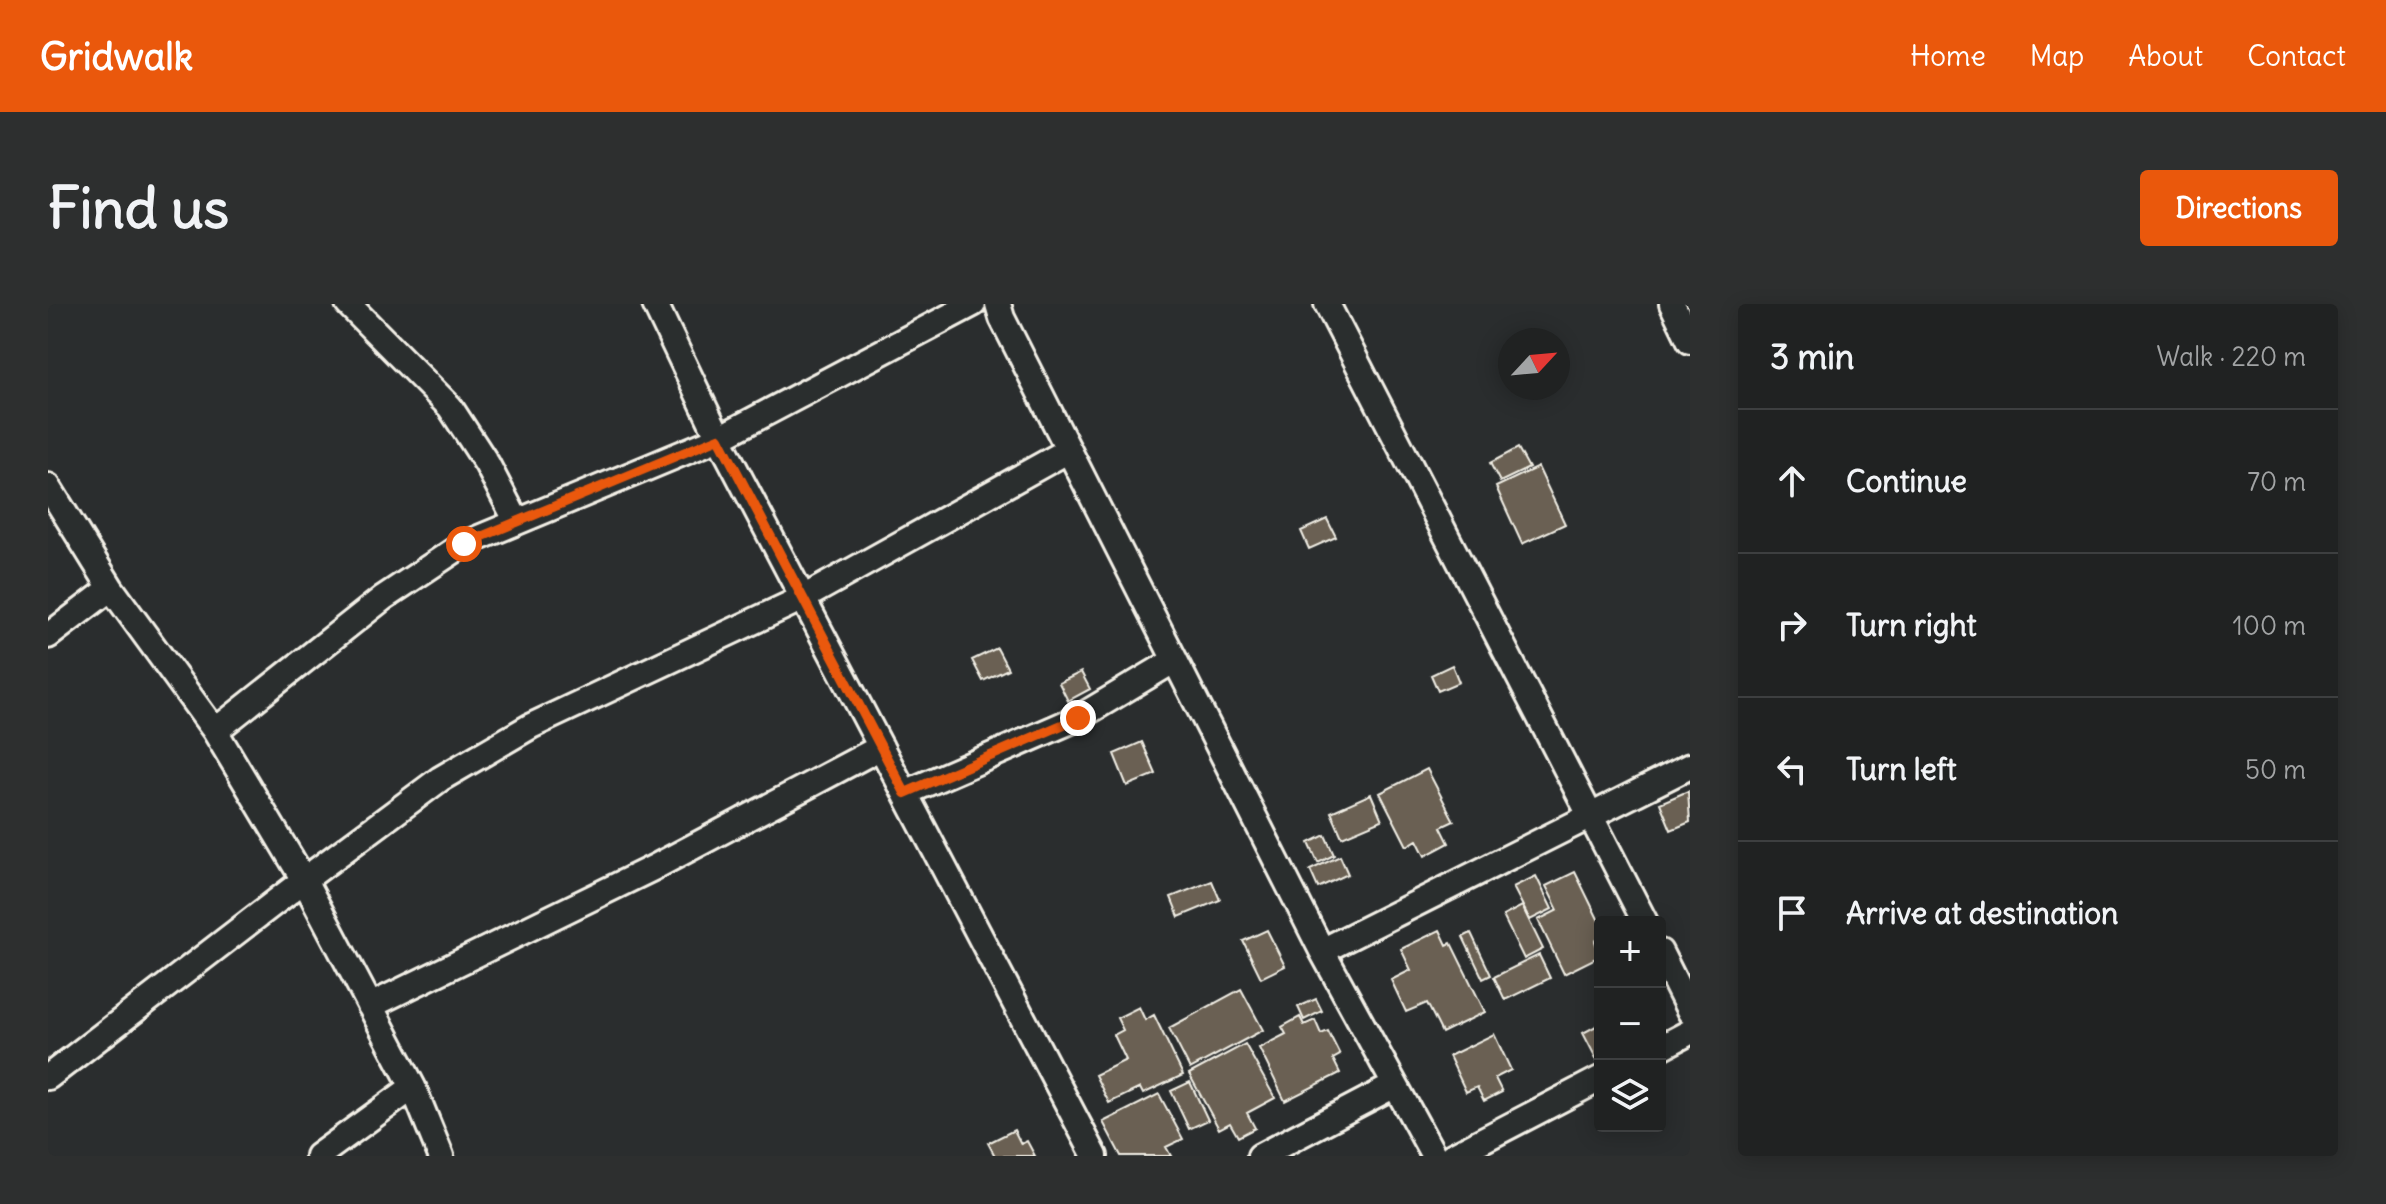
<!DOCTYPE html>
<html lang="en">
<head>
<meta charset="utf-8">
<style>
	:root { --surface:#202222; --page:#2d2f2f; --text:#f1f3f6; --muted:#a2a4a5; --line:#3d3f40; --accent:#ea580c }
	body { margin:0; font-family:Delius,sans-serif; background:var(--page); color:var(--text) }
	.controls { position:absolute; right:24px; bottom:24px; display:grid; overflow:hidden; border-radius:8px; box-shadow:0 4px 20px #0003 }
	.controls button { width:72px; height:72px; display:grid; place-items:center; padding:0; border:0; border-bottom:2px solid var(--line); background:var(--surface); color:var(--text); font:40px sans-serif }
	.compass { position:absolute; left:1450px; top:24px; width:72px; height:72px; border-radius:50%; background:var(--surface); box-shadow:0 4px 20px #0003; rotate:64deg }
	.stop { position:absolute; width:24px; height:24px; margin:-18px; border:6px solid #ea580c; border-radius:50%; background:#fff }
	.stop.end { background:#ea580c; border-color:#fff; box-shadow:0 2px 8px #0008 }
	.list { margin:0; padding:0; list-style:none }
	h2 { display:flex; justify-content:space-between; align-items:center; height:104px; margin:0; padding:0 32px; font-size:34px }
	h2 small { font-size:26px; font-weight:400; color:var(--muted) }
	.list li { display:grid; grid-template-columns:52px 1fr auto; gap:24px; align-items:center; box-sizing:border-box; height:144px; padding:0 32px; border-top:2px solid var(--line) }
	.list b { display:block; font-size:30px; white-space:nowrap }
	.list em { font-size:26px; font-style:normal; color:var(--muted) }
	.icon { flex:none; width:44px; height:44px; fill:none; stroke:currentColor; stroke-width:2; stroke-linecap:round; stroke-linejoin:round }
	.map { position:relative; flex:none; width:1642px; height:852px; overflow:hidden; border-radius:8px }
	header { display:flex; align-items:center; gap:48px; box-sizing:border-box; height:112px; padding:0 40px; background:var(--accent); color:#fff }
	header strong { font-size:38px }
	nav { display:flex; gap:44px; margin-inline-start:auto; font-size:28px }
	.intro { display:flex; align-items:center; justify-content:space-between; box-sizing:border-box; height:192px; padding:0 48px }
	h1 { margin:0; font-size:56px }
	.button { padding:20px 36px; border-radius:8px; background:var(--accent); color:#fff; font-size:28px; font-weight:700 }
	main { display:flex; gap:48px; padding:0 48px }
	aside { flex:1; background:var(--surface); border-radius:8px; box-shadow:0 4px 20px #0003 }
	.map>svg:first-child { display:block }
	.building { fill:#6a6152; stroke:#f4f1e8; stroke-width:2 }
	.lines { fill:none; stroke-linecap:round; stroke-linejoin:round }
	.minor-casing { stroke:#f4f1e8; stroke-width:30 }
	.minor { stroke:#2a2d2e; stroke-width:24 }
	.route { stroke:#ea580c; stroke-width:10 }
</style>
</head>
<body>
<header>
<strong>Gridwalk</strong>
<nav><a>Home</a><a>Map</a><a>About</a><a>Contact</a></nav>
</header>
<div class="intro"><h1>Find us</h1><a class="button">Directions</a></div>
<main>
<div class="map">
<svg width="1642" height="852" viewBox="0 0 1642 852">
	<rect width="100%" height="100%" fill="#2a2d2e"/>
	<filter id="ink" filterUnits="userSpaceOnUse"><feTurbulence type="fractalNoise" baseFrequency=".0125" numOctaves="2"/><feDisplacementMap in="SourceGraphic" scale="16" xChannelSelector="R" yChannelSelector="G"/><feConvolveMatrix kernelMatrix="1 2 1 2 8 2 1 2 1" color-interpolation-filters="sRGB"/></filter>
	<g filter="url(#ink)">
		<path class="building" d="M 1470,144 L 1481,164 L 1452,178 L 1442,159 Z
			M 1490,163 L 1517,220 L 1474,240 L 1448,183 Z
			M 1279,215 L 1288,233 L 1261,245 L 1253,227 Z
			M 949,344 L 960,365 L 935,377 L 924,356 Z
			M 1404,361 L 1411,378 L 1390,387 L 1383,371 Z
			M 1033,368 L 1042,385 L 1020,397 L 1011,379 Z
			M 1094,438 L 1108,470 L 1079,482 L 1066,450 Z
			M 1379,465 L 1406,517 L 1393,523 L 1401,539 L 1377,552 L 1369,536 L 1359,542 L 1332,489 Z
			M 1640,487 L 1642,518 L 1623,526 L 1612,499 Z
			M 1323,490 L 1334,516 L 1294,533 L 1283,508 Z
			M 1277,531 L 1286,551 L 1270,559 L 1261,539 Z
			M 1292,552 L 1300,570 L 1270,584 L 1262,566 Z
			M 1527,568 L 1552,619 L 1552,634 L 1547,637 L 1552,652 L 1516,670 L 1490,616 L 1510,606 L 1498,582 Z
			M 1488,572 L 1504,605 L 1482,616 L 1465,583 Z
			M 1164,577 L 1172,596 L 1131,613 L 1123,593 Z
			M 1474,602 L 1495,645 L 1476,655 L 1455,612 Z
			M 1219,626 L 1237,662 L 1213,674 L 1195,637 Z
			M 1392,626 L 1399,641 L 1403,639 L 1437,708 L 1394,729 L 1379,699 L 1358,708 L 1343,676 L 1363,666 L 1353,645 Z
			M 1423,629 L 1443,671 L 1435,675 L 1415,633 Z
			M 1491,651 L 1502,674 L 1457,696 L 1446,673 Z
			M 1193,685 L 1215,726 L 1142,765 L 1121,724 Z
			M 1268,695 L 1274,707 L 1256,716 L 1250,703 Z
			M 1091,703 L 1097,716 L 1106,711 L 1135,771 L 1095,790 L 1092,784 L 1061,799 L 1047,771 L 1078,756 L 1066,731 L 1075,726 L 1069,714 Z
			M 1252,713 L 1256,721 L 1267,716 L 1273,730 L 1280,727 L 1292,751 L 1285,755 L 1292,769 L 1237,797 L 1211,744 L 1238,730 L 1234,723 Z
			M 1552,720 L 1552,758 L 1550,758 L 1535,729 Z
			M 1446,730 L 1463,766 L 1447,774 L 1454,788 L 1436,797 L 1429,783 L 1418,788 L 1401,752 Z
			M 1197,740 L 1227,794 L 1199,809 L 1207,824 L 1190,833 L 1182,819 L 1171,825 L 1141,770 Z
			M 1142,778 L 1160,816 L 1141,825 L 1123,787 Z
			M 1111,790 L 1135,835 L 1118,843 L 1123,852 L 1073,852 L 1055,818 Z
			M 966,826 L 973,840 L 979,837 L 987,852 L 947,852 L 940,839 Z"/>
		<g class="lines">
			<defs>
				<path id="minor" d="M 300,0 L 402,103 L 439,160 L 469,218
					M 607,0 L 671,134 L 1047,852
					M 950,0 L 954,14 L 1274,647 L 1386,852
					M 1279,0 L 1597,618
					M 1624,0 L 1642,37
					M 0,182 L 63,284 L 167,427 L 256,576 L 365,783 L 393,852
					M 0,332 L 63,284
					M 167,427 L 335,294 L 416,240 L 671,134 L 925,0
					M 857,489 L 1030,414 L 1127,356
					M 1274,647 L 1642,462
					M 1612,648 L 1642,708
					M 322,702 L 605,564 L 833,443
					M 1612,744 L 1642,728
					M 0,773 L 256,576 L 392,475 L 483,422 L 755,294 L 1021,146
					M 270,852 L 365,783
					M 1212,852 L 1347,781
					M 1404,852 L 1552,775"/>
			</defs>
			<use href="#minor" class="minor-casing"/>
			<use href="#minor" class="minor"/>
		</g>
	</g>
	<g class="lines" filter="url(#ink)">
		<path class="route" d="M 416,240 L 671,134 L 857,489 L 1030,414"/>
	</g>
</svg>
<div class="controls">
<button>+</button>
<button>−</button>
<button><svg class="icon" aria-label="layers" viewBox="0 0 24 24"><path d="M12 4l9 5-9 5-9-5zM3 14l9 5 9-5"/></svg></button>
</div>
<svg class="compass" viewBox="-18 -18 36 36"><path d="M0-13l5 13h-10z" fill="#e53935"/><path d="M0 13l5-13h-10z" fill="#a2a4a5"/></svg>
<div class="stop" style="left:416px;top:240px"></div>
<div class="stop end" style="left:1030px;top:414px"></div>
</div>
<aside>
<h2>3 min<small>Walk · 220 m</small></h2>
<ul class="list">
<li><svg class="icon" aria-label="ahead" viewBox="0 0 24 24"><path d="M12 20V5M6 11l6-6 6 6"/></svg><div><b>Continue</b></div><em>70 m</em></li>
<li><svg class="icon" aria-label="right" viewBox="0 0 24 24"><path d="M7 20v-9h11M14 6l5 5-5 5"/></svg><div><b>Turn right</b></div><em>100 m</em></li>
<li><svg class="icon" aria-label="left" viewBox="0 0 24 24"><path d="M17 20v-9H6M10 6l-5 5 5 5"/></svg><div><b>Turn left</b></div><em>50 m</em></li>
<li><svg class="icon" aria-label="arrive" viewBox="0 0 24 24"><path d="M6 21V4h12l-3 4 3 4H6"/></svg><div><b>Arrive at destination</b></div></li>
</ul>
</aside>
</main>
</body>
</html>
